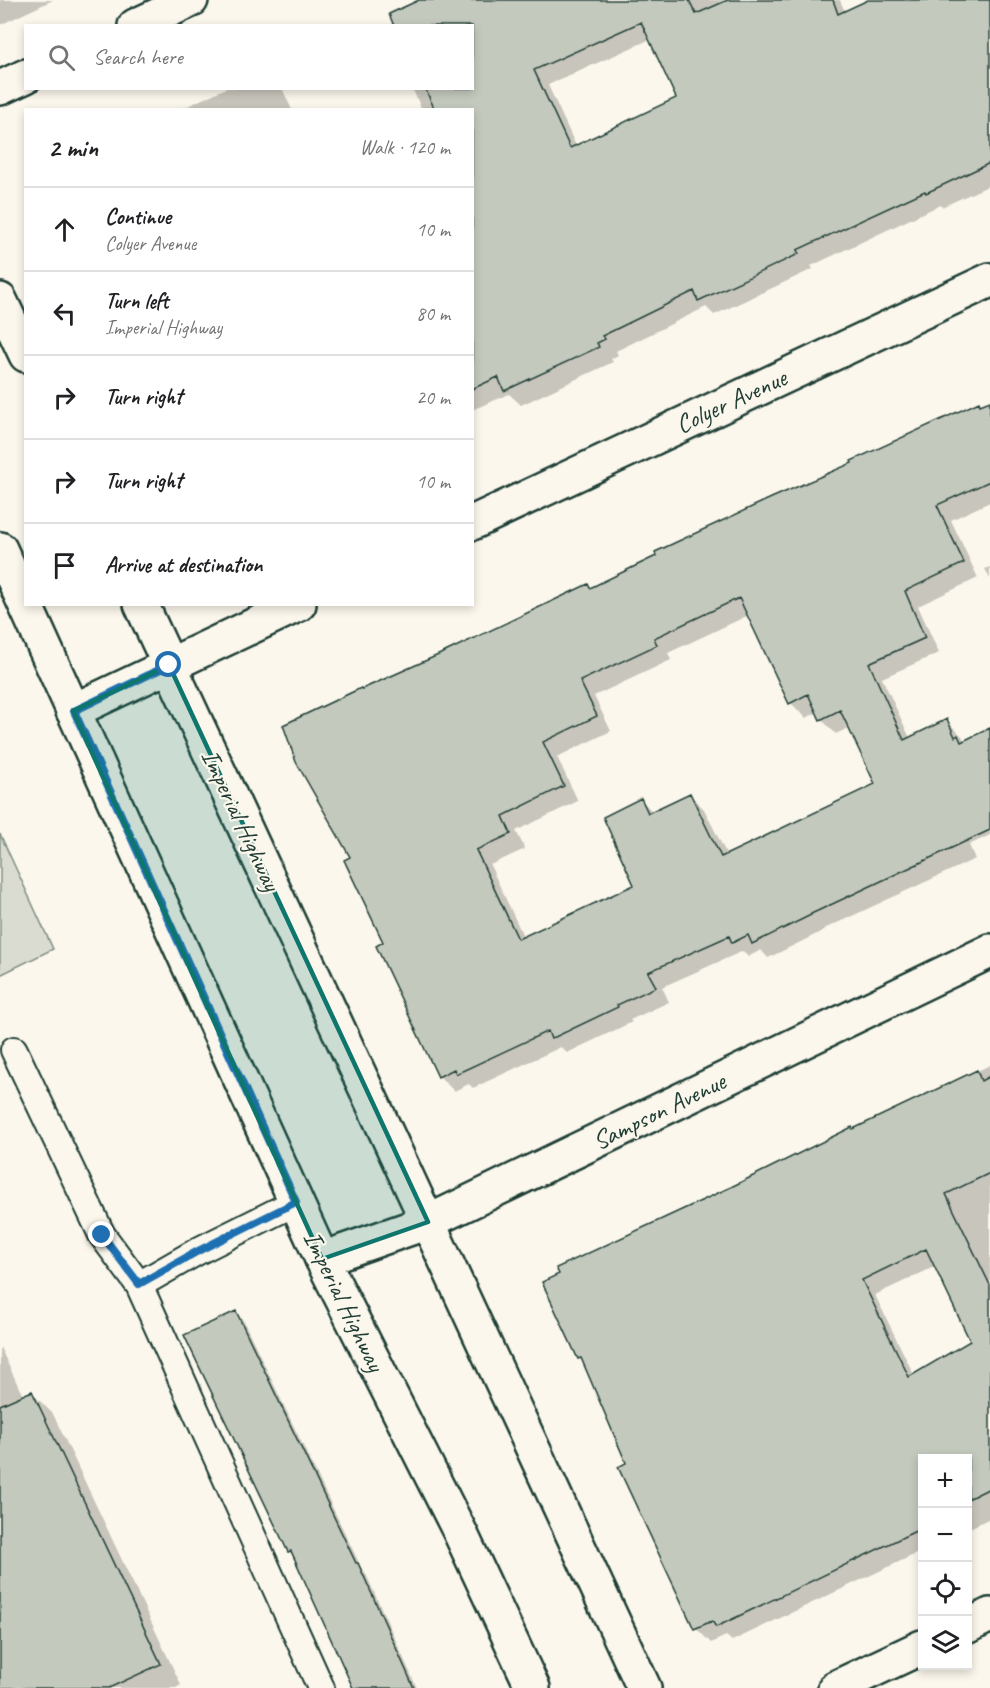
<!DOCTYPE html>
<html lang="en">
<head>
<meta charset="utf-8">
<style>
	:root { --surface:#fff; --page:#f2f2f2; --text:#202124; --muted:#757577; --line:#e0e0e0 }
	body { margin:0; font-family:Caveat,sans-serif; background:var(--page); color:var(--text) }
	.controls { position:absolute; right:18px; bottom:18px; display:grid; overflow:hidden; border-radius:0px; box-shadow:0 3px 9px #0003 }
	.controls button { width:54px; height:54px; display:grid; place-items:center; padding:0; border:0; border-bottom:2px solid var(--line); background:var(--surface); color:var(--text); font:30px sans-serif }
	.stop { position:absolute; width:18px; height:18px; margin:-14px; border:4px solid #1f6fb2; border-radius:50%; background:#fff }
	.stop.end { background:#1f6fb2; border-color:#fff; box-shadow:0 2px 6px #0008 }
	.list { margin:0; padding:0; list-style:none }
	h2 { display:flex; justify-content:space-between; align-items:center; height:78px; margin:0; padding:0 24px; font-size:26px }
	h2 small { font-size:20px; font-weight:400; color:var(--muted) }
	.list li { display:grid; grid-template-columns:39px 1fr auto; gap:18px; align-items:center; box-sizing:border-box; height:84px; padding:0 24px; border-top:2px solid var(--line) }
	.list b { display:block; font-size:22px; white-space:nowrap }
	.list p { margin:0; font-size:20px; white-space:nowrap; color:var(--muted) }
	.list em { font-size:20px; font-style:normal; color:var(--muted) }
	.icon { flex:none; width:33px; height:33px; fill:none; stroke:currentColor; stroke-width:2; stroke-linecap:round; stroke-linejoin:round }
	.map { position:relative; flex:none; width:990px; height:1688px; overflow:hidden }
	.search { position:absolute; background:var(--surface); box-shadow:0 3px 9px #0003; left:24px; top:24px; width:450px; height:66px; display:flex; align-items:center; gap:15px; box-sizing:border-box; padding:0 21px; border-radius:0px; color:var(--muted); font-size:22px }
	.panel { position:absolute; background:var(--surface); box-shadow:0 3px 9px #0003; left:24px; top:108px; width:450px; height:498px; border-radius:0px }
	.map>svg:first-child { display:block }
	.green { fill:#dbdcd1; stroke:#7d8c82; stroke-width:1.5 }
	.shadow { fill:#0003; fill-rule:evenodd }
	.building { fill:#c4c9be; stroke:#1f3d34; stroke-width:1.5; fill-rule:evenodd }
	.lines { fill:none; stroke-linecap:round; stroke-linejoin:round }
	.lane-casing { stroke:#1f3d34; stroke-width:30 }
	.street-casing { stroke:#1f3d34; stroke-width:38 }
	.primary-casing { stroke:#1f3d34; stroke-width:38 }
	.lane { stroke:#fbf7ec; stroke-width:26 }
	.street { stroke:#fbf7ec; stroke-width:33 }
	.primary { stroke:#fbf7ec; stroke-width:33 }
	.route { stroke:#1f6fb2; stroke-width:8 }
	.marked { fill:#0f766e; fill-opacity:0.2; stroke:#0f766e; stroke-width:4.5; stroke-linejoin:round }
	.labels { text-anchor:middle; dominant-baseline:central; stroke-width:4.5; stroke-linejoin:round; paint-order:stroke }
	.street-label { font-size:26px; fill:#1f3d34; stroke:#fbf7ec }
</style>
</head>
<body>
<div class="map">
<svg width="990" height="1688" viewBox="0 0 990 1688">
	<rect width="100%" height="100%" fill="#fbf7ec"/>
	<filter id="ink" filterUnits="userSpaceOnUse"><feTurbulence type="fractalNoise" baseFrequency=".0167" numOctaves="2"/><feDisplacementMap in="SourceGraphic" scale="12" xChannelSelector="R" yChannelSelector="G"/><feConvolveMatrix kernelMatrix="1 2 1 2 8 2 1 2 1" color-interpolation-filters="sRGB"/></filter>
	<g filter="url(#ink)">
		<path class="green" d="M 0,834 L 53,949 L 0,975 Z"/>
		<path class="shadow" d="M 0,0 L 53,0 L 0,25 Z
			M 422,0 L 840,0 L 845,12 L 872,0 L 990,0 L 990,185 L 942,207 L 940,205 L 811,266 L 813,269 L 714,315 L 706,307 L 616,351 L 618,355 L 611,359 L 613,362 L 521,405 L 509,394 L 472,410 L 472,110 L 422,110 L 412,88 L 472,88 L 472,26 ZM 651,39 L 678,99 L 576,146 L 548,85 Z
			M 226,88 L 282,88 L 292,110 L 179,110 Z
			M 990,403 L 990,502 L 951,520 L 978,578 L 918,606 L 939,653 L 882,678 L 910,738 L 947,721 L 962,736 L 965,742 L 990,730 L 990,835 L 969,845 L 975,859 L 824,929 L 825,930 L 768,958 L 761,950 L 748,957 L 743,951 L 662,987 L 669,1002 L 630,1020 L 632,1022 L 567,1053 L 561,1047 L 473,1088 L 469,1084 L 454,1091 L 439,1076 L 352,858 L 362,691 L 591,589 ZM 749,615 L 791,703 L 806,718 L 818,712 L 821,719 L 836,734 L 850,727 L 877,785 L 727,855 L 704,809 L 689,794 L 653,812 L 641,800 L 636,885 L 524,938 L 490,865 L 525,849 L 516,831 L 578,801 L 557,757 L 611,731 L 594,696 L 671,660 L 668,653 Z
			M 990,567 L 990,579 L 985,569 Z
			M 990,1065 L 990,1518 L 968,1529 L 968,1458 L 922,1458 L 922,1551 L 732,1641 L 726,1636 L 711,1643 L 696,1628 L 628,1464 L 585,1364 L 580,1358 L 854,1130 ZM 936,1266 L 972,1341 L 914,1375 L 875,1295 Z
			M 235,1312 L 243,1320 L 362,1569 L 365,1572 L 417,1688 L 355,1688 L 295,1557 L 289,1551 Z
			M 0,1347 L 23,1396 L 31,1392 L 53,1414 L 181,1685 L 176,1688 L 0,1688 Z"/>
		<path class="building" d="M 419,0 L 689,0 L 696,14 L 728,0 L 833,0 L 838,14 L 868,0 L 990,0 L 990,163 L 926,193 L 925,191 L 797,250 L 799,254 L 698,301 L 694,291 L 602,336 L 605,339 L 597,343 L 599,347 L 504,391 L 498,377 L 472,389 L 472,110 L 435,110 L 425,88 L 472,88 L 472,26 L 394,26 L 389,14 ZM 641,22 L 676,98 L 570,148 L 534,70 Z
			M 990,401 L 990,481 L 937,505 L 964,563 L 905,591 L 925,638 L 869,663 L 904,740 L 947,719 L 955,737 L 958,735 L 961,742 L 990,728 L 990,830 L 811,914 L 811,915 L 752,944 L 748,935 L 732,943 L 729,936 L 648,972 L 656,987 L 617,1005 L 618,1007 L 551,1039 L 548,1031 L 456,1074 L 454,1069 L 438,1077 L 376,946 L 383,942 L 344,860 L 350,857 L 296,762 L 283,725 L 361,688 L 362,689 L 445,652 L 588,584 L 590,588 L 656,556 L 655,552 L 769,499 L 852,463 L 851,461 L 979,402 L 980,405 ZM 739,598 L 789,704 L 808,694 L 820,720 L 840,710 L 875,784 L 721,857 L 690,793 L 648,813 L 641,798 L 603,817 L 634,885 L 518,939 L 476,850 L 511,834 L 503,816 L 564,786 L 543,742 L 597,716 L 580,681 L 657,645 L 654,638 Z
			M 977,1070 L 981,1081 L 990,1076 L 990,1173 L 946,1194 L 990,1285 L 990,1488 L 968,1499 L 968,1458 L 922,1458 L 922,1528 L 716,1627 L 712,1621 L 694,1629 L 618,1467 L 626,1463 L 581,1358 L 578,1359 L 542,1282 L 559,1274 L 556,1268 L 731,1187 L 852,1127 L 853,1129 ZM 926,1249 L 970,1341 L 909,1377 L 862,1280 Z
			M 236,1311 L 356,1563 L 358,1563 L 414,1688 L 353,1688 L 291,1551 L 288,1552 L 184,1335 Z
			M 32,1391 L 161,1664 L 109,1688 L 0,1688 L 0,1405 Z"/>
		<g class="lines">
			<defs>
				<path id="lane" d="M 14,1050 L 102,1235 L 139,1285 L 321,1688
					M 139,1285 L 198,1251 L 296,1202"/>
				<path id="street" d="M 135,26 L 191,0
					M 0,88 L 26,76
					M 472,523 L 990,280
					M 73,711 L 299,604
					M 322,1259 L 428,1222 L 990,951
					M 968,1626 L 990,1615
					M 835,1688 L 922,1647"/>
				<path id="primary" d="M 0,300 L 26,355
					M 0,549 L 322,1259 L 459,1530 L 533,1688
					M 141,604 L 644,1688"/>
			</defs>
			<use href="#lane" class="lane-casing"/>
			<use href="#street" class="street-casing"/>
			<use href="#primary" class="primary-casing"/>
			<use href="#lane" class="lane"/>
			<use href="#street" class="street"/>
			<use href="#primary" class="primary"/>
		</g>
	</g>
	<g class="lines" filter="url(#ink)">
		<path class="route" d="M 102,1235 L 139,1284 L 198,1251 L 296,1202 L 74,711 L 169,665"/>
	</g>
	<path class="marked" d="M 169,665 L 428,1222 L 322,1259 L 73,711 Z"/>
	<g class="labels">
		<g class="street-label">
			<text transform="translate(731 401) rotate(-25)">Colyer Avenue</text>
			<text transform="translate(241 820) rotate(65)">Imperial Highway</text>
			<text transform="translate(659 1111) rotate(-26)">Sampson Avenue</text>
			<text transform="translate(344 1301) rotate(64)">Imperial Highway</text>
		</g>
	</g>
</svg>
<div class="controls">
<button>+</button>
<button>−</button>
<button><svg class="icon" aria-label="locate" viewBox="0 0 24 24"><circle cx="12" cy="12" r="6"/><path d="M12 2v4M12 18v4M2 12h4M18 12h4"/></svg></button>
<button><svg class="icon" aria-label="layers" viewBox="0 0 24 24"><path d="M12 4l9 5-9 5-9-5zM3 14l9 5 9-5"/></svg></button>
</div>
<div class="stop" style="left:169px;top:665px"></div>
<div class="stop end" style="left:102px;top:1235px"></div>
<div class="search"><svg class="icon" aria-label="search" viewBox="0 0 24 24"><circle cx="10" cy="10" r="6"/><path d="M15 15l6 6"/></svg>Search here</div>
<section class="panel">
<h2>2 min<small>Walk · 120 m</small></h2>
<ul class="list">
<li><svg class="icon" aria-label="ahead" viewBox="0 0 24 24"><path d="M12 20V5M6 11l6-6 6 6"/></svg><div><b>Continue</b><p>Colyer Avenue</p></div><em>10 m</em></li>
<li><svg class="icon" aria-label="left" viewBox="0 0 24 24"><path d="M17 20v-9H6M10 6l-5 5 5 5"/></svg><div><b>Turn left</b><p>Imperial Highway</p></div><em>80 m</em></li>
<li><svg class="icon" aria-label="right" viewBox="0 0 24 24"><path d="M7 20v-9h11M14 6l5 5-5 5"/></svg><div><b>Turn right</b></div><em>20 m</em></li>
<li><svg class="icon" aria-label="right" viewBox="0 0 24 24"><path d="M7 20v-9h11M14 6l5 5-5 5"/></svg><div><b>Turn right</b></div><em>10 m</em></li>
<li><svg class="icon" aria-label="arrive" viewBox="0 0 24 24"><path d="M6 21V4h12l-3 4 3 4H6"/></svg><div><b>Arrive at destination</b></div></li>
</ul>
</section>
</div>
</body>
</html>
